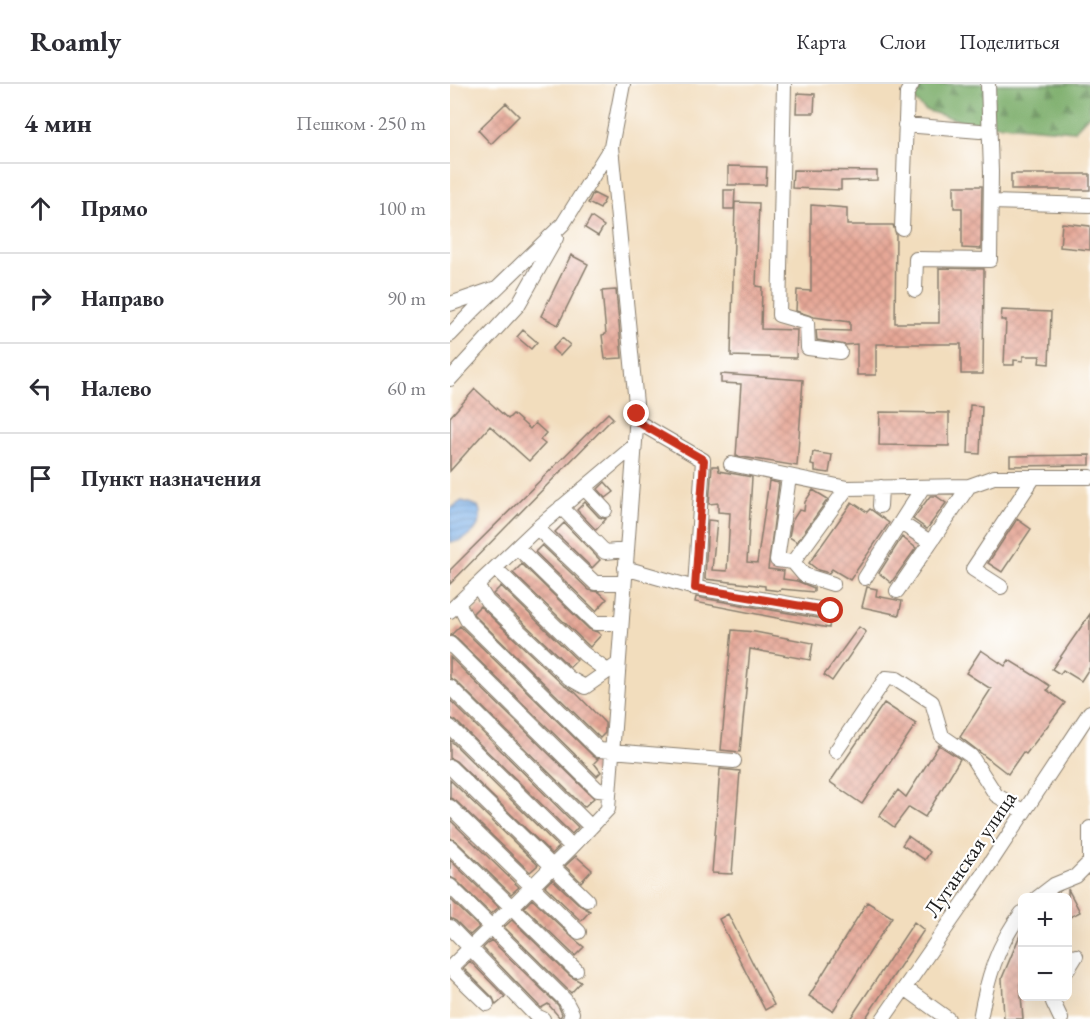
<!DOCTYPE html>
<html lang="ru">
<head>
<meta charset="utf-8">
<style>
	:root { --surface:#fff; --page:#f7f7f7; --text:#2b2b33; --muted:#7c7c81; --line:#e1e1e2 }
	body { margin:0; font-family:"EB Garamond",serif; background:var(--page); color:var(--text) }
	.controls { position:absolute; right:18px; bottom:18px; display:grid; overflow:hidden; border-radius:9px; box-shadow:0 6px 24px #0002 }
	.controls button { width:54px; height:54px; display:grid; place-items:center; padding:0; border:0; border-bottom:2px solid var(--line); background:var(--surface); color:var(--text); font:30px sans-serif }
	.stop { position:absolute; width:18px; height:18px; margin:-14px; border:4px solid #c8321e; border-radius:50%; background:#fff }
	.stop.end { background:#c8321e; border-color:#fff; box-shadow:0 2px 6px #0008 }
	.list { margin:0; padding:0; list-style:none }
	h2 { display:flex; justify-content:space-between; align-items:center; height:78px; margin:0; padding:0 24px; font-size:26px }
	h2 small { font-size:20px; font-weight:400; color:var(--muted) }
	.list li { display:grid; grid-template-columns:39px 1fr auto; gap:18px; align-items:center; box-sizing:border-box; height:90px; padding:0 24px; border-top:2px solid var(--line) }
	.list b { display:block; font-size:22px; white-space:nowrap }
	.list em { font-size:20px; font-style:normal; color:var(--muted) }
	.icon { flex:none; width:33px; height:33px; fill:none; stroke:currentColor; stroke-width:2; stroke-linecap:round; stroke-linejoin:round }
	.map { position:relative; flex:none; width:640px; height:935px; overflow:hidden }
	header { display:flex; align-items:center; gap:36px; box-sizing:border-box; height:84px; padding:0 30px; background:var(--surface); border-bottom:2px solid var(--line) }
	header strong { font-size:28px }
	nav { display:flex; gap:33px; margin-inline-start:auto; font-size:21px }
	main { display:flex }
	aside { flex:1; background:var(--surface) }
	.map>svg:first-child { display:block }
	.forest { fill:url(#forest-firs); stroke:#4a6442; stroke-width:1.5 }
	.water { fill:url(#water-rules); stroke:#4a6481; stroke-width:1.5 }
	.building { fill:url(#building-cross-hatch) }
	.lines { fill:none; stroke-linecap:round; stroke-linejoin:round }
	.minor-casing { stroke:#877c6c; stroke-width:16 }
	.minor { stroke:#fff; stroke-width:14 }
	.route { stroke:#c8321e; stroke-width:8 }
	.labels { text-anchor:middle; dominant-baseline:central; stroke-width:4.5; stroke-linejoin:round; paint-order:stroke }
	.street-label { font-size:22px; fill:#1c1c1c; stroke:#fff }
</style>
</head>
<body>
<header>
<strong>Roamly</strong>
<nav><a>Карта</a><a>Слои</a><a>Поделиться</a></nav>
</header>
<main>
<aside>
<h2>4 мин<small>Пешком · 250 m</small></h2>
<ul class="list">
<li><svg class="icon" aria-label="ahead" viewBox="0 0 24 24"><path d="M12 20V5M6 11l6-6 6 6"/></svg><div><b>Прямо</b></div><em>100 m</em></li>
<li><svg class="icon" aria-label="right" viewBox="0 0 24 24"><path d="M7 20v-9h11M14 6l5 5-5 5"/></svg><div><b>Направо</b></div><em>90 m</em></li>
<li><svg class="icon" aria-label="left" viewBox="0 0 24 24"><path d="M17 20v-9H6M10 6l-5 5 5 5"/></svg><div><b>Налево</b></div><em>60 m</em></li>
<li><svg class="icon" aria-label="arrive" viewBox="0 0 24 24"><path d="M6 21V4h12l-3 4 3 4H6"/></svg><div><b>Пункт назначения</b></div></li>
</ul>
</aside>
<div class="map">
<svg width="640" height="935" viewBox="0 0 640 935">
	<defs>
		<pattern id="forest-firs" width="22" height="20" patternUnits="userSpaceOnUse" patternTransform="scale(1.5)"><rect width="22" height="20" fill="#79ac67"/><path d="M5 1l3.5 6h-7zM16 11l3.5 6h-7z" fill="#628b54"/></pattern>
		<pattern id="water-rules" width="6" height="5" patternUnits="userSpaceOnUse" patternTransform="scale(1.5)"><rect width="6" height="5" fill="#78ade6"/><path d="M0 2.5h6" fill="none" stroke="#628cba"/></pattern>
		<pattern id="building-cross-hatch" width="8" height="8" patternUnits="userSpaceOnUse" patternTransform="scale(1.5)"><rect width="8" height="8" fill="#e6a796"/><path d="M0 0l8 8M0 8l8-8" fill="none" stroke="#c58f81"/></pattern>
	</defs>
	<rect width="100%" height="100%" fill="#fff"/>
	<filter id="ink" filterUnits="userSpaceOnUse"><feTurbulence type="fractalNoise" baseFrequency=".0167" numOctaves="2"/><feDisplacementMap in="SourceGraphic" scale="12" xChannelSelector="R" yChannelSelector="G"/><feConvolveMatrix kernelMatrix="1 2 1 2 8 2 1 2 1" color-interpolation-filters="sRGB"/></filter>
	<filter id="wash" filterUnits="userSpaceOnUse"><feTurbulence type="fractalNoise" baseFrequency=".008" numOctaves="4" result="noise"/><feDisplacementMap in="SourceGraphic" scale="24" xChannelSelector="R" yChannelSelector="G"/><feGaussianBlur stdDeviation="1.35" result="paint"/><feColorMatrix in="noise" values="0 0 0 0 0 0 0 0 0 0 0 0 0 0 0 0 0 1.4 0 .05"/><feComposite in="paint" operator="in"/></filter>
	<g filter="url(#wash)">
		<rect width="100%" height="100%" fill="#f2ddbd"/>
		<path class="forest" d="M 467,0 L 640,0 L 640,30 L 624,47 L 514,38 L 475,26 L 460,12 Z"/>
		<path class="water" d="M 12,417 L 28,422 C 37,439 18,459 0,458 L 0,425 Z"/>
		<g id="blocks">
			<path class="building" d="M 347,9 L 365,10 L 364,29 L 346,29 Z
				M 56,19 L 69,32 L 41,60 L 28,46 Z
				M 278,82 L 317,83 L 316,101 L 278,101 Z
				M 343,86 L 427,87 L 427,96 L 391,97 L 391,106 L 342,104 Z
				M 561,90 L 640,90 L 640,106 L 561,106 Z
				M 504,102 L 532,102 L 531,165 L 512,164 L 512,124 L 504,124 Z
				M 274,106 L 285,106 L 284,125 L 274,125 Z
				M 143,109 L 155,115 L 150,125 L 138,119 Z
				M 285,118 L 309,119 L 306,202 L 312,203 L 311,245 L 347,246 L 346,274 L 281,272 Z
				M 361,121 L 397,124 L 397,141 L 443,141 L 446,150 L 445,239 L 489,239 L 489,184 L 534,185 L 533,290 L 511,290 L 511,260 L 426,260 L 426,291 L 407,291 L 407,260 L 395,261 L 367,256 L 366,246 L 400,247 L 400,238 L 364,233 L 346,227 L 347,206 L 361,207 Z
				M 141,133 L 154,142 L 148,152 L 135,144 Z
				M 612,139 L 640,142 L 640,166 L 610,163 Z
				M 121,171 L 138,180 L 108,241 L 91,232 Z
				M 166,206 L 172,274 L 155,275 L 152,251 L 156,250 L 152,207 Z
				M 552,226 L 601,228 L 599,280 L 589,279 L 590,272 L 573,272 L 573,277 L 564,276 L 564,281 L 554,281 L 556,236 L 551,236 Z
				M 73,246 L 87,258 L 81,265 L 67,253 Z
				M 112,254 L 120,261 L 110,272 L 102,265 Z
				M 271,290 L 353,296 L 347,382 L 286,372 L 291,300 L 271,299 Z
				M 25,305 L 58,335 L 63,330 L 80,345 L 85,339 L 96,349 L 90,356 L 95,360 L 79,377 L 40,342 L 0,387 L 0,333 Z
				M 520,321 L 532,322 L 530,370 L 518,369 Z
				M 430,328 L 499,329 L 499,362 L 429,361 Z
				M 158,329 L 163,334 L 0,500 L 0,486 Z
				M 363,368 L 382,371 L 379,389 L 365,387 L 365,382 L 361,381 Z
				M 640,371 L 640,381 L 560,382 L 560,372 Z
				M 262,382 L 268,382 L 269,387 L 302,393 L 297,478 L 307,479 L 319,397 L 329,399 L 318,485 L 334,487 L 333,495 L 347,497 L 364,504 L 364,508 L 331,505 L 330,507 L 315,505 L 315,502 L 255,495 L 258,436 L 267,437 L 262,486 L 277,487 L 280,429 L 268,428 L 268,419 L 259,420 Z
				M 155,398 L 164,408 L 156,414 L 148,405 Z
				M 363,406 L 378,415 L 347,458 L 339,453 L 342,437 L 349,426 L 354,427 L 355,418 Z
				M 480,412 L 486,412 L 496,419 L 477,445 L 463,435 Z
				M 135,418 L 149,433 L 156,435 L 146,446 L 127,426 Z
				M 402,418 L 417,428 L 420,425 L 439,439 L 400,496 L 382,485 L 379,489 L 368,486 L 359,479 Z
				M 567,435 L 581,445 L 552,488 L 538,479 Z
				M 114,439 L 150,476 L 142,484 L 105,448 Z
				M 452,453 L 466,464 L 441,499 L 429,489 Z
				M 92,461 L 139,506 L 149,508 L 157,515 L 146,527 L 85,468 Z
				M 72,480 L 139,545 L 147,548 L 151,551 L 140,563 L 63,489 Z
				M 51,502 L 127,576 L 120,583 L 44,511 L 43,510 Z
				M 417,503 L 427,505 L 426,512 L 452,517 L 449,531 L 412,523 Z
				M 246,513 L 380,536 L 379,544 L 245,518 Z
				M 30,522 L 113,601 L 125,608 L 155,639 L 155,649 L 150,654 L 24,531 L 23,529 Z
				M 640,530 L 640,583 L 631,597 L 613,586 L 610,590 L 602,585 Z
				M 10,542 L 143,672 L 148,675 L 144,679 L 151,688 L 147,692 L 6,554 L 1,551 Z
				M 409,543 L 416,548 L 382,597 L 374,591 Z
				M 282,546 L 305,548 L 363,559 L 360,576 L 300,565 L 290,668 L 271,666 Z
				M 531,566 L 555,582 L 559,576 L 585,592 L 600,602 L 597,606 L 615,619 L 576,670 L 573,668 L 558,690 L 510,653 L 541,605 L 516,589 Z
				M 0,573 L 144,714 L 134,723 L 6,597 L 0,594 Z
				M 0,616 L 128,743 L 122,750 L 6,637 L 0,634 Z
				M 434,619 L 466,640 L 412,720 L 380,698 Z
				M 0,656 L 109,763 L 102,770 L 6,677 L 0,674 Z
				M 489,661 L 510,675 L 475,733 L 459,723 L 444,743 L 429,732 L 448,706 L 456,713 Z
				M 270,685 L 290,687 L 282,790 L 262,789 Z
				M 0,696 L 88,781 L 80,788 L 6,717 L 0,714 Z
				M 0,736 L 69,803 L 61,810 L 6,757 L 0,754 Z
				M 458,752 L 480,768 L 475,776 L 452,761 Z
				M 126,772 L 142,786 L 131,798 L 115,782 Z
				M 0,776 L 49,823 L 41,830 L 6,796 L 0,793 Z
				M 102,795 L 131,822 L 140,827 L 131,837 L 95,802 Z
				M 618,805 L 630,828 L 618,834 Z
				M 0,815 L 29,843 L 20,851 L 6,837 L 0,834 Z
				M 82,815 L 123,854 L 134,863 L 125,872 L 74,823 Z
				M 417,818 L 442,833 L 383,927 L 359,912 Z
				M 278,830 L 324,921 L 315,926 L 269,835 Z
				M 62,836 L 120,892 L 131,898 L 121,909 L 54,843 Z
				M 464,838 L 474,846 L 415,935 L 400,935 Z
				M 573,844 L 573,892 L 570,900 L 573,935 L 554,935 L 552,894 Z
				M 41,856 L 108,921 L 112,930 L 110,934 L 98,920 L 91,924 L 33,864 Z
				M 20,877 L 55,913 L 46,921 L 43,914 L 13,884 Z"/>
		</g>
	</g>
	<g filter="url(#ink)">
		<use href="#blocks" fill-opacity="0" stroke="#877c6c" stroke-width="1.5"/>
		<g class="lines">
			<defs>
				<path id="minor" d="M 334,0 L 329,231 L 357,239 L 358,264 L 390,268
					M 455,41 L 530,47
					M 541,118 L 640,121
					M 452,144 L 457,9 L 462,0
					M 465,206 L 466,175 L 540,176 L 541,88 L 538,0
					M 0,220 L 43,205
					M 0,251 L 25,225 L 113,140 L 161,63
					M 0,295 L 68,221 L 106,154
					M 186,337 L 253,376 L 245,504
					M 281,380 L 397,404
					M 339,393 L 327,476 L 343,478 L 354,491 L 383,500
					M 134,404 L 155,426
					M 430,422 L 431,403
					M 111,423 L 155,468 L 177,466
					M 451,439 L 480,458
					M 87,444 L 145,499 L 174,499
					M 67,463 L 145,539 L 171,539
					M 343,478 L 397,404 L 519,402 L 544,393 L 640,393
					M 45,484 L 134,570 L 157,587
					M 175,484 L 241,503 L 381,527
					M 415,494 L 473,403
					M 27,501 L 37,517 L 119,594 L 135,603 L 168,580
					M 551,503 L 523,485 L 584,393
					M 447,507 L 519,402
					M 8,519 L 17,536 L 149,666 L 284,677
					M 0,527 L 87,444 L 184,362
					M 0,560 L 148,706 L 159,707
					M 0,603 L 141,743
					M 0,643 L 122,763
					M 386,667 L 436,594 L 447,595 L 482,618 L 492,652 L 521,672 L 546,711 L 574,728
					M 0,683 L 137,816
					M 0,723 L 129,848
					M 640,744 L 640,777
					M 0,763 L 126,886
					M 0,802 L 115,916 L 122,929 L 120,935
					M 587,814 L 604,801 L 626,792 L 640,778
					M 0,843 L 86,932 L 93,935
					M 0,884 L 122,763 L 158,725 L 187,330 L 161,63 L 173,0
					M 0,884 L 37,920
					M 618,885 L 626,872
					M 455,904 L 498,935
					M 605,912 L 603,918 L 611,935
					M 433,935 L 517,814 L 640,628
					M 530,935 C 537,896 547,860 572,829"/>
			</defs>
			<use href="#minor" class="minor-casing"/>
			<use href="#minor" class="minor"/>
		</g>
	</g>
	<g class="lines" filter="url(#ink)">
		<path class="route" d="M 187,330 L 186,337 L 254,376 L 245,504 L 381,527"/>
	</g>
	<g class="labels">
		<g class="street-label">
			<text transform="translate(520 770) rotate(-56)">Луганская улица</text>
		</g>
	</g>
</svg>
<div class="controls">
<button>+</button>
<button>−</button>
</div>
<div class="stop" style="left:381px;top:527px"></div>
<div class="stop end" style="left:187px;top:330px"></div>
</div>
</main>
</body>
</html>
